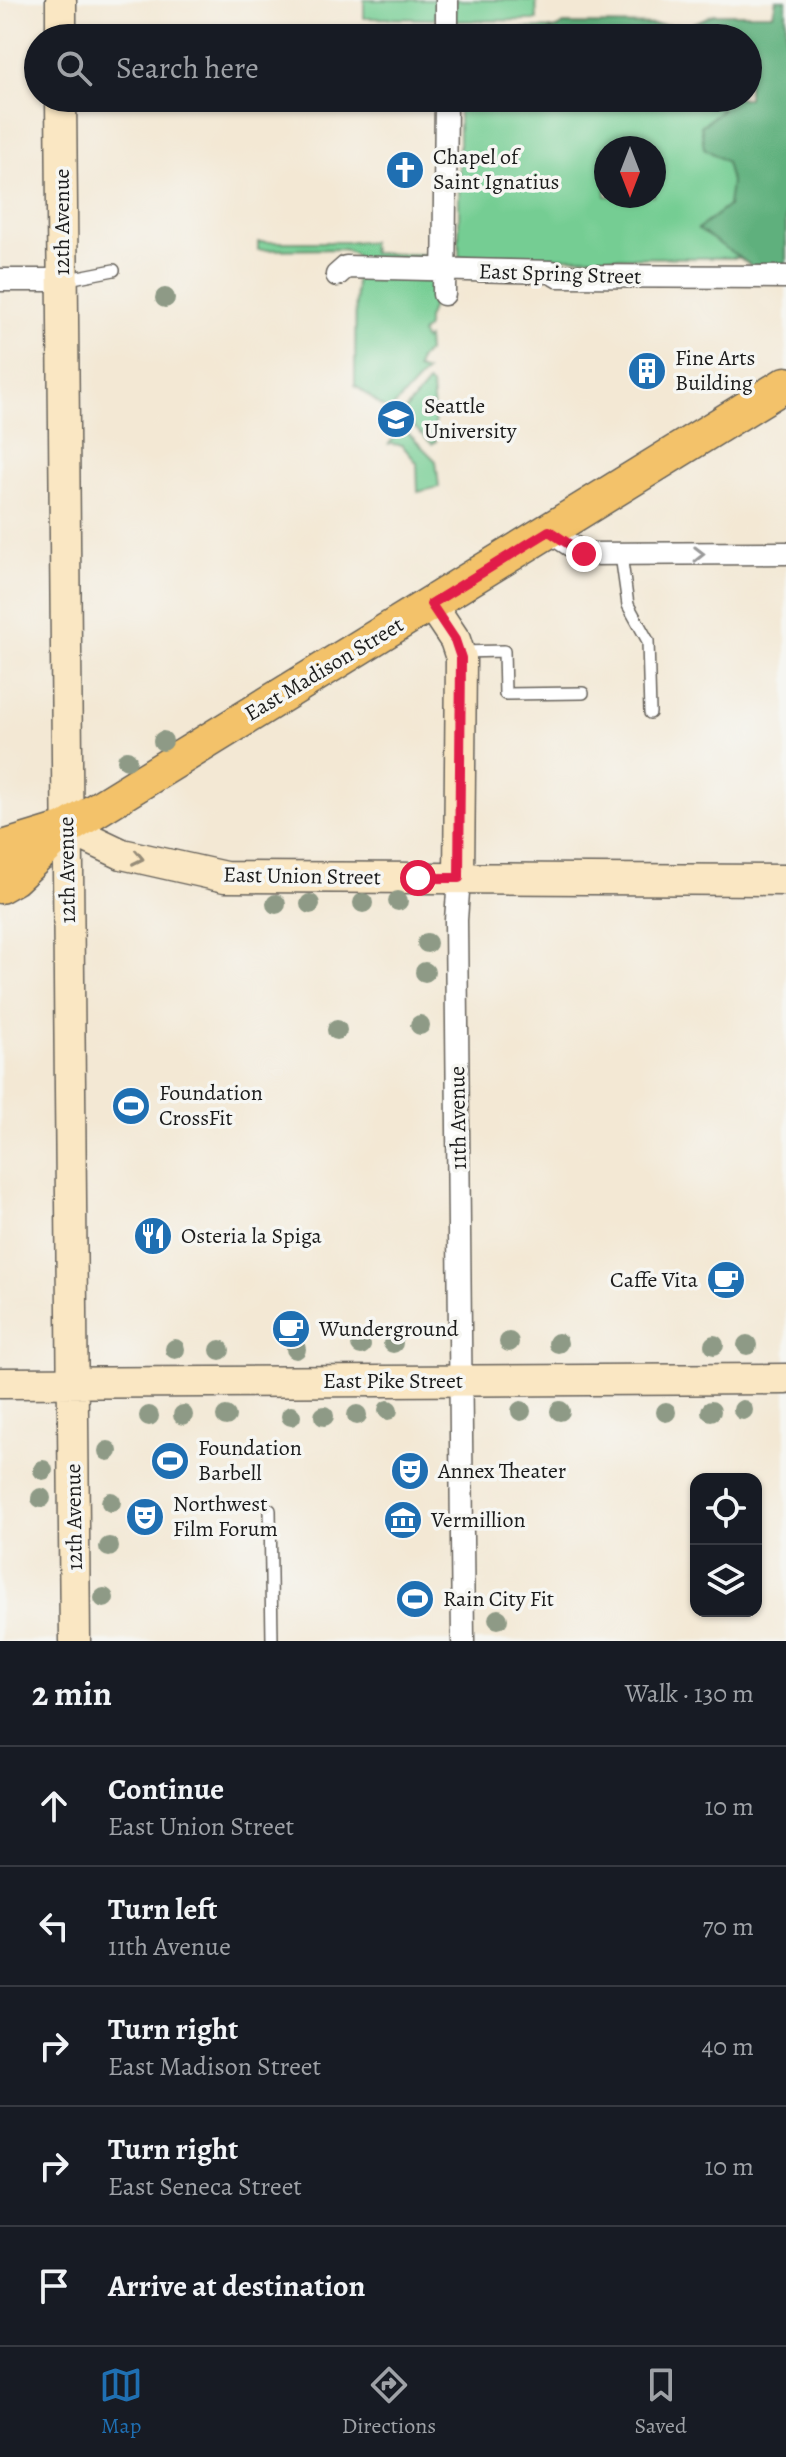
<!DOCTYPE html>
<html lang="en">
<head>
<meta charset="utf-8">
<style>
	:root { --surface:#171b24; --page:#20242c; --text:#f1f3f6; --muted:#9ea1a6; --line:#363941; --accent:#1f6fb2 }
	body { margin:0; font-family:Alegreya,serif; background:var(--page); color:var(--text) }
	.controls { position:absolute; right:24px; bottom:24px; display:grid; overflow:hidden; border-radius:16px; box-shadow:0 2px 6px #0004 }
	.controls button { width:72px; height:72px; display:grid; place-items:center; padding:0; border:0; border-bottom:2px solid var(--line); background:var(--surface); color:var(--text); font:40px sans-serif }
	.compass { position:absolute; left:594px; top:136px; width:72px; height:72px; border-radius:50%; background:var(--surface); box-shadow:0 2px 6px #0004; rotate:180deg }
	.stop { position:absolute; width:24px; height:24px; margin:-18px; border:6px solid #e11d48; border-radius:50%; background:#fff }
	.stop.end { background:#e11d48; border-color:#fff; box-shadow:0 2px 8px #0008 }
	.list { margin:0; padding:0; list-style:none }
	h2 { display:flex; justify-content:space-between; align-items:center; height:104px; margin:0; padding:0 32px; font-size:34px }
	h2 small { font-size:26px; font-weight:400; color:var(--muted) }
	.list li { display:grid; grid-template-columns:52px 1fr auto; gap:24px; align-items:center; box-sizing:border-box; height:120px; padding:0 32px; border-top:2px solid var(--line) }
	.list b { display:block; font-size:30px; white-space:nowrap }
	.list p { margin:0; font-size:26px; white-space:nowrap; color:var(--muted) }
	.list em { font-size:26px; font-style:normal; color:var(--muted) }
	.icon { flex:none; width:44px; height:44px; fill:none; stroke:currentColor; stroke-width:2; stroke-linecap:round; stroke-linejoin:round }
	.map { position:relative; flex:none; width:786px; height:1641px; overflow:hidden }
	.search { position:absolute; background:var(--surface); box-shadow:0 2px 6px #0004; left:24px; right:24px; top:24px; height:88px; display:flex; align-items:center; gap:20px; box-sizing:border-box; padding:0 28px; border-radius:44px; color:var(--muted); font-size:30px }
	.sheet { height:704px; background:var(--surface) }
	nav { display:flex; justify-content:space-around; align-items:center; box-sizing:border-box; height:112px; border-top:2px solid var(--line); background:var(--surface); font-size:22px; color:var(--muted) }
	nav a { display:grid; justify-items:center; gap:4px }
	nav .on { color:var(--accent) }
	.map>svg:first-child { display:block }
	.green { fill:#74cd93; stroke:#487458; stroke-width:2; fill-rule:evenodd }
	.forest { fill:#5fb07d; stroke:#3e664c; stroke-width:2 }
	.water { fill:#7eb8f0; stroke:#4d6a86; stroke-width:2 }
	.lines { fill:none; stroke-linecap:round; stroke-linejoin:round }
	.lane-casing { stroke:#67635c; stroke-width:14 }
	.street-casing { stroke:#67635c; stroke-width:25 }
	.secondary-casing { stroke:#67635c; stroke-width:33 }
	.primary-casing { stroke:#67635c; stroke-width:37 }
	.lane { stroke:#fff; stroke-width:11 }
	.street { stroke:#fff; stroke-width:22 }
	.secondary { stroke:#fae7c3; stroke-width:30 }
	.primary { stroke:#f3c26a; stroke-width:34 }
	.tree { fill:#8e9a86 }
	.oneway { stroke:#999 }
	.oneway2 { stroke:#968c78 }
	.route { stroke:#e11d48; stroke-width:10 }
	.labels { text-anchor:middle; dominant-baseline:central; stroke-width:7; stroke-linejoin:round; paint-order:stroke }
	.poi-label { font-size:22px; fill:#1c1c1c; stroke:#f6f6f2; text-anchor:start }
	.street-label { font-size:22px; fill:#1c1c1c; stroke:#f6f6f2 }
</style>
</head>
<body>
<div class="map">
<svg width="786" height="1641" viewBox="0 0 786 1641">
	<rect width="100%" height="100%" fill="#f6f6f2"/>
	<filter id="ink" filterUnits="userSpaceOnUse"><feTurbulence type="fractalNoise" baseFrequency=".0125" numOctaves="2"/><feDisplacementMap in="SourceGraphic" scale="16" xChannelSelector="R" yChannelSelector="G"/><feConvolveMatrix kernelMatrix="1 2 1 2 8 2 1 2 1" color-interpolation-filters="sRGB"/></filter>
	<filter id="wash" filterUnits="userSpaceOnUse"><feTurbulence type="fractalNoise" baseFrequency=".006" numOctaves="4" result="noise"/><feDisplacementMap in="SourceGraphic" scale="32" xChannelSelector="R" yChannelSelector="G"/><feGaussianBlur stdDeviation="1.8" result="paint"/><feColorMatrix in="noise" values="0 0 0 0 0 0 0 0 0 0 0 0 0 0 0 0 0 1.4 0 .05"/><feComposite in="paint" operator="in"/></filter>
	<g filter="url(#wash)">
		<rect width="100%" height="100%" fill="#f3e8d4"/>
		<path class="green" d="M 364,0 L 435,0 L 435,19 L 364,18 Z
			M 455,0 L 536,0 L 537,20 L 455,21 Z
			M 460,28 L 750,30 L 749,258 L 459,257 L 459,98 L 748,98 L 748,38 L 460,38 ZM 606,148 L 654,148 L 654,196 L 606,196 Z
			M 258,242 L 371,242 L 372,253 L 437,255 L 435,299 L 427,319 L 427,327 L 421,334 L 424,340 L 427,338 L 428,352 L 419,359 L 417,369 L 426,372 L 389,412 L 355,385 L 356,255 L 343,249 L 258,250 Z
			M 428,383 L 432,386 L 436,441 L 432,444 L 401,415 Z
			M 402,427 L 436,461 L 439,487 L 418,492 L 417,463 L 402,445 L 389,444 Z"/>
		<path class="forest" d="M 776,0 L 786,0 L 786,263 L 753,267 L 698,229 L 728,206 L 731,182 L 726,162 L 704,148 L 701,126 L 722,110 L 711,102 L 712,98 L 748,98 L 748,38 L 537,38 L 564,24 L 690,25 L 714,14 L 773,14 Z"/>
		<path class="water" d="M 373,27 L 418,28 L 418,38 L 373,38 Z"/>
	</g>
	<g filter="url(#ink)">
		<g class="lines">
			<defs>
				<path id="lane" d="M 63,280 L 114,270
					M 621,555 L 628,605 L 648,641 L 650,713
					M 460,652 L 504,651 L 505,694 L 583,693
					M 270,1510 L 272,1641"/>
				<path id="street" d="M 447,38 L 447,0
					M 337,275 L 346,267 L 552,272 L 557,276 L 786,277
					M 0,280 L 62,280
					M 444,294 L 446,98
					M 549,531 L 584,554 L 786,553
					M 459,878 L 456,920 L 463,1641"/>
				<path id="secondary" d="M 61,0 L 61,38
					M 61,98 L 75,1641
					M 431,604 L 455,640 L 461,658 L 459,878
					M 67,828 L 122,854 L 225,877 L 786,880
					M 0,1383 L 786,1379"/>
				<path id="primary" d="M 0,849 L 59,831
					M 0,886 L 14,878 L 67,828 L 786,384"/>
			</defs>
			<use href="#lane" class="lane-casing"/>
			<use href="#street" class="street-casing"/>
			<use href="#secondary" class="secondary-casing"/>
			<use href="#primary" class="primary-casing"/>
			<use href="#lane" class="lane"/>
			<use href="#street" class="street"/>
			<use href="#secondary" class="secondary"/>
			<use href="#primary" class="primary"/>
		</g>
		<g class="tree">
			<circle cx="165" cy="298" r="10"/>
			<circle cx="163" cy="741" r="10"/>
			<circle cx="127" cy="760" r="10"/>
			<circle cx="398" cy="901" r="10"/>
			<circle cx="363" cy="903" r="10"/>
			<circle cx="276" cy="904" r="10"/>
			<circle cx="310" cy="904" r="10"/>
			<circle cx="427" cy="943" r="10"/>
			<circle cx="425" cy="972" r="10"/>
			<circle cx="420" cy="1025" r="10"/>
			<circle cx="337" cy="1030" r="10"/>
			<circle cx="509" cy="1342" r="10"/>
			<circle cx="393" cy="1343" r="10"/>
			<circle cx="558" cy="1343" r="10"/>
			<circle cx="361" cy="1345" r="10"/>
			<circle cx="714" cy="1345" r="10"/>
			<circle cx="747" cy="1345" r="10"/>
			<circle cx="175" cy="1349" r="10"/>
			<circle cx="296" cy="1349" r="10"/>
			<circle cx="220" cy="1350" r="10"/>
			<circle cx="388" cy="1410" r="10"/>
			<circle cx="743" cy="1410" r="10"/>
			<circle cx="521" cy="1411" r="10"/>
			<circle cx="560" cy="1411" r="10"/>
			<circle cx="711" cy="1411" r="10"/>
			<circle cx="666" cy="1412" r="10"/>
			<circle cx="183" cy="1415" r="10"/>
			<circle cx="357" cy="1415" r="10"/>
			<circle cx="149" cy="1416" r="10"/>
			<circle cx="226" cy="1416" r="10"/>
			<circle cx="291" cy="1416" r="10"/>
			<circle cx="324" cy="1416" r="10"/>
			<circle cx="108" cy="1451" r="10"/>
			<circle cx="43" cy="1470" r="10"/>
			<circle cx="41" cy="1498" r="10"/>
			<circle cx="111" cy="1502" r="10"/>
			<circle cx="109" cy="1547" r="10"/>
			<circle cx="104" cy="1598" r="10"/>
			<circle cx="498" cy="1619" r="10"/>
		</g>
		<defs><path id="oneway-chevron" d="M-2-3.5L2.5 0L-2 3.5" fill="none" stroke-width="1.6" stroke-linecap="round" stroke-linejoin="round" transform="scale(2)"/></defs>
		<use class="oneway" href="#oneway-chevron" transform="translate(699 554) rotate(-1)"/>
		<use class="oneway2" href="#oneway-chevron" transform="translate(138 858) rotate(12)"/>
	</g>
	<g class="lines" filter="url(#ink)">
		<path class="route" d="M 418,878 L 459,878 L 461,658 L 455,640 L 431,604 L 549,531 L 584,554"/>
	</g>
	<defs>
		<symbol id="church-disc" viewBox="-11 -11 22 22"><circle r="9.5" fill="#1f6fb2" stroke="#f6f6f2"/><path d="M-1.2-6h2.4v3.5h3.3v2.4h-3.3V6h-2.4V-.1h-3.3v-2.4h3.3Z" fill="#fff"/></symbol>
		<symbol id="building-disc" viewBox="-11 -11 22 22"><circle r="9.5" fill="#1f6fb2" stroke="#f6f6f2"/><path d="M-4-6H4V6H1V3H-1V6H-4ZM-2.5-4.3h1.7v1.8h-1.7ZM.8-4.3h1.7v1.8H.8ZM-2.5-1h1.7V.8h-1.7ZM.8-1h1.7V.8H.8Z" fill="#fff"/></symbol>
		<symbol id="university-disc" viewBox="-11 -11 22 22"><circle r="9.5" fill="#1f6fb2" stroke="#f6f6f2"/><path d="M0-5L7-2L0 1L-7-2ZM-4 1L0 2.5L4 1V4Q0 6-4 4Z" fill="#fff"/></symbol>
		<symbol id="stadium-disc" viewBox="-11 -11 22 22"><circle r="9.5" fill="#1f6fb2" stroke="#f6f6f2"/><path d="M0-5a6.5 5 0 1 0 0 10a6.5 5 0 1 0 0-10ZM-3.5-1.8h7v3.6h-7Z" fill="#fff"/></symbol>
		<symbol id="restaurant-disc" viewBox="-11 -11 22 22"><circle r="9.5" fill="#1f6fb2" stroke="#f6f6f2"/><path d="M-5-6h1v4h1v-4h1v4h1v-4h1v5L-1.5 .5V6h-2V.5L-5-1ZM5-6V6H3V1.5H1.5Q1.5-4 5-6Z" fill="#fff"/></symbol>
		<symbol id="cafe-disc" viewBox="-11 -11 22 22"><circle r="9.5" fill="#1f6fb2" stroke="#f6f6f2"/><path d="M-5.5-4.5H6V0H3Q3 3.5 0 3.5H-2.5Q-5.5 3.5-5.5 0ZM3-3.2v2h1.7v-2ZM-6 4.5H4V6H-6Z" fill="#fff"/></symbol>
		<symbol id="theatre-disc" viewBox="-11 -11 22 22"><circle r="9.5" fill="#1f6fb2" stroke="#f6f6f2"/><path d="M-5-5.5Q0-4 5-5.5V0Q5 5 0 6Q-5 5-5 0ZM-3.3-2.5H-1v1.5H-3.3ZM1-2.5H3.3v1.5H1ZM-2.8 1Q0 5.5 2.8 1Z" fill="#fff"/></symbol>
		<symbol id="museum-disc" viewBox="-11 -11 22 22"><circle r="9.5" fill="#1f6fb2" stroke="#f6f6f2"/><path d="M0-6L6-3V-2H-6V-3ZM-5-1h2V3h-2ZM-1-1h2V3h-2ZM3-1h2V3H3ZM-6 4H6V6H-6Z" fill="#fff"/></symbol>
	</defs>
	<g fill-rule="evenodd">
		<use href="#church-disc" x="383" y="148" width="44" height="44"/>
		<use href="#building-disc" x="625" y="349" width="44" height="44"/>
		<use href="#university-disc" x="374" y="397" width="44" height="44"/>
		<use href="#stadium-disc" x="109" y="1084" width="44" height="44"/>
		<use href="#restaurant-disc" x="131" y="1214" width="44" height="44"/>
		<use href="#cafe-disc" x="704" y="1258" width="44" height="44"/>
		<use href="#cafe-disc" x="269" y="1307" width="44" height="44"/>
		<use href="#stadium-disc" x="148" y="1439" width="44" height="44"/>
		<use href="#theatre-disc" x="388" y="1449" width="44" height="44"/>
		<use href="#theatre-disc" x="123" y="1495" width="44" height="44"/>
		<use href="#museum-disc" x="381" y="1498" width="44" height="44"/>
		<use href="#stadium-disc" x="393" y="1577" width="44" height="44"/>
	</g>
	<g class="labels">
		<g class="poi-label">
			<text x="433" y="157">Chapel of<tspan x="433" dy="25">Saint Ignatius</tspan></text>
			<text x="675" y="358">Fine Arts<tspan x="675" dy="25">Building</tspan></text>
			<text x="424" y="406">Seattle<tspan x="424" dy="25">University</tspan></text>
			<text x="159" y="1093">Foundation<tspan x="159" dy="25">CrossFit</tspan></text>
			<text x="181" y="1236">Osteria la Spiga</text>
			<text x="698" y="1280" text-anchor="end">Caffe Vita</text>
			<text x="319" y="1329">Wunderground</text>
			<text x="198" y="1448">Foundation<tspan x="198" dy="25">Barbell</tspan></text>
			<text x="438" y="1471">Annex Theater</text>
			<text x="173" y="1504">Northwest<tspan x="173" dy="25">Film Forum</tspan></text>
			<text x="431" y="1520">Vermillion</text>
			<text x="443" y="1599">Rain City Fit</text>
		</g>
		<g class="street-label">
			<text transform="translate(62 222) rotate(-90)">12th Avenue</text>
			<text transform="translate(560 274) rotate(2)">East Spring Street</text>
			<text transform="translate(324 669) rotate(-31)">East Madison Street</text>
			<text transform="translate(67 870) rotate(-91)">12th Avenue</text>
			<text transform="translate(302 876) rotate(1)">East Union Street</text>
			<text transform="translate(458 1118) rotate(-91)">11th Avenue</text>
			<text x="393" y="1381">East Pike Street</text>
			<text transform="translate(74 1517) rotate(-91)">12th Avenue</text>
		</g>
	</g>
</svg>
<div class="controls">
<button><svg class="icon" aria-label="locate" viewBox="0 0 24 24"><circle cx="12" cy="12" r="6"/><path d="M12 2v4M12 18v4M2 12h4M18 12h4"/></svg></button>
<button><svg class="icon" aria-label="layers" viewBox="0 0 24 24"><path d="M12 4l9 5-9 5-9-5zM3 14l9 5 9-5"/></svg></button>
</div>
<svg class="compass" viewBox="-18 -18 36 36"><path d="M0-13l5 13h-10z" fill="#e53935"/><path d="M0 13l5-13h-10z" fill="#9ea1a6"/></svg>
<div class="stop" style="left:418px;top:878px"></div>
<div class="stop end" style="left:584px;top:554px"></div>
<div class="search"><svg class="icon" aria-label="search" viewBox="0 0 24 24"><circle cx="10" cy="10" r="6"/><path d="M15 15l6 6"/></svg>Search here</div>
</div>
<section class="sheet">
<h2>2 min<small>Walk · 130 m</small></h2>
<ul class="list">
<li><svg class="icon" aria-label="ahead" viewBox="0 0 24 24"><path d="M12 20V5M6 11l6-6 6 6"/></svg><div><b>Continue</b><p>East Union Street</p></div><em>10 m</em></li>
<li><svg class="icon" aria-label="left" viewBox="0 0 24 24"><path d="M17 20v-9H6M10 6l-5 5 5 5"/></svg><div><b>Turn left</b><p>11th Avenue</p></div><em>70 m</em></li>
<li><svg class="icon" aria-label="right" viewBox="0 0 24 24"><path d="M7 20v-9h11M14 6l5 5-5 5"/></svg><div><b>Turn right</b><p>East Madison Street</p></div><em>40 m</em></li>
<li><svg class="icon" aria-label="right" viewBox="0 0 24 24"><path d="M7 20v-9h11M14 6l5 5-5 5"/></svg><div><b>Turn right</b><p>East Seneca Street</p></div><em>10 m</em></li>
<li><svg class="icon" aria-label="arrive" viewBox="0 0 24 24"><path d="M6 21V4h12l-3 4 3 4H6"/></svg><div><b>Arrive at destination</b></div></li>
</ul>
</section>
<nav>
<a class="on"><svg class="icon" aria-label="map" viewBox="0 0 24 24"><path d="M3 6l6-2 6 2 6-2v14l-6 2-6-2-6 2zM9 4v14M15 6v14"/></svg>Map</a>
<a><svg class="icon" aria-label="directions" viewBox="0 0 24 24"><path d="M12 3l9 9-9 9-9-9zM9 14v-3h6M13 9l2 2-2 2"/></svg>Directions</a>
<a><svg class="icon" aria-label="saved" viewBox="0 0 24 24"><path d="M7 4h10v16l-5-4-5 4z"/></svg>Saved</a>
</nav>
</body>
</html>
